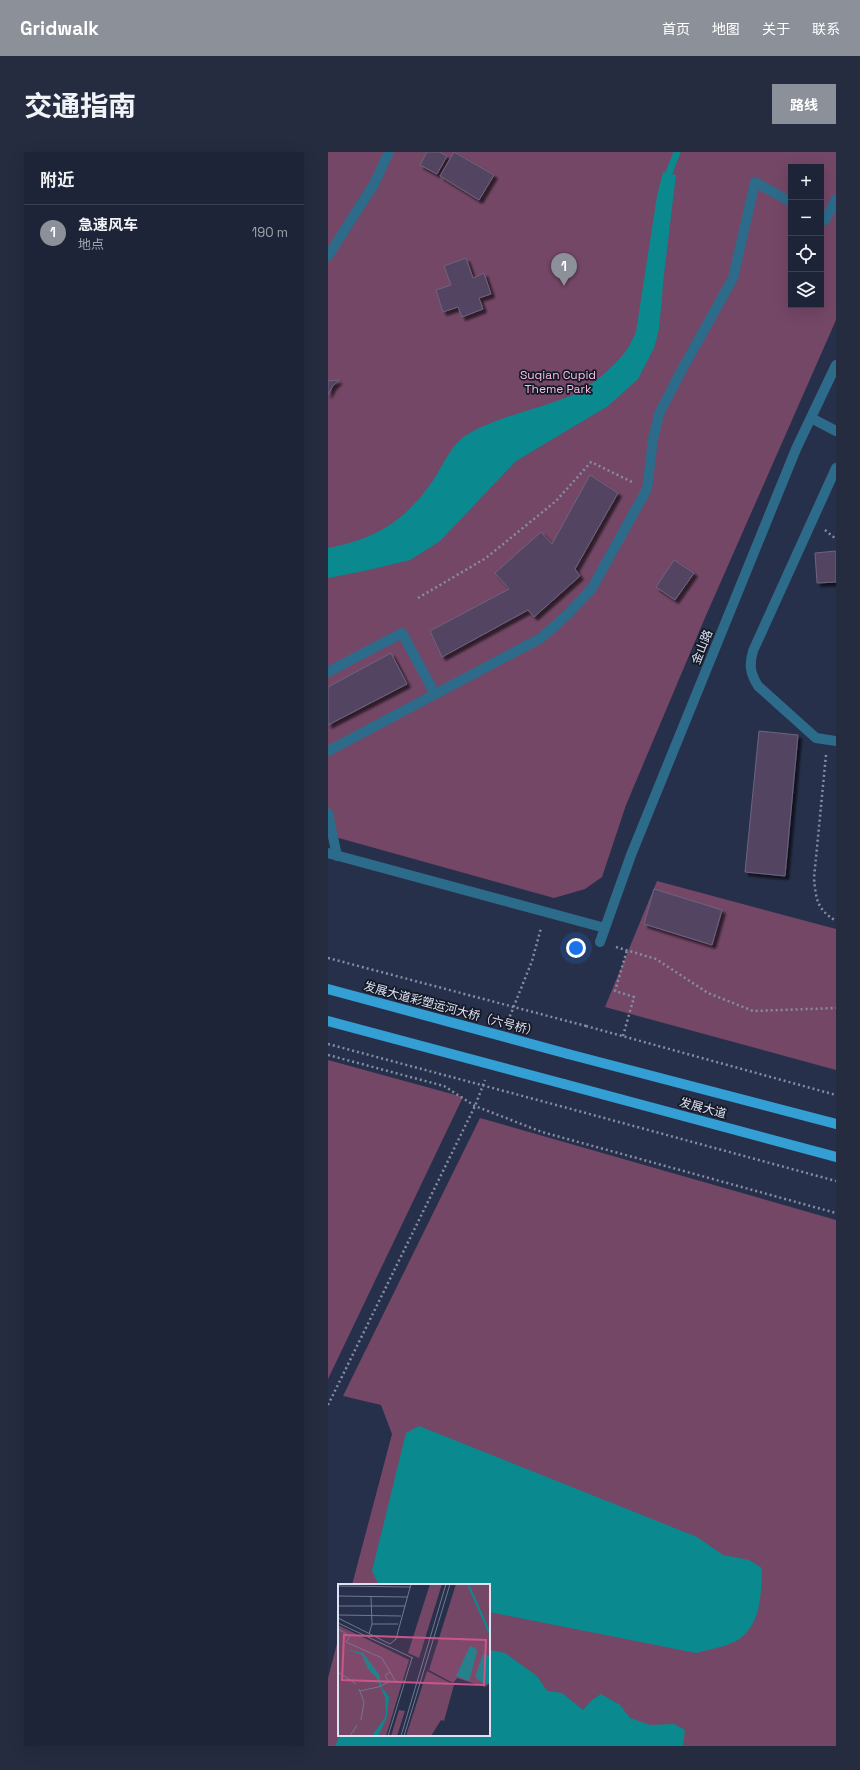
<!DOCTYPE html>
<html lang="zh">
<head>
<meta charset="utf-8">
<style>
	:root { --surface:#1d2438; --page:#252c40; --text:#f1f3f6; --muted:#a0a4ae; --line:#3b4153; --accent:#8c9099 }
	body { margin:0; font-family:"Space Grotesk","Noto Sans SC",sans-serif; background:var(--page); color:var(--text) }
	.controls { position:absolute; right:12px; top:12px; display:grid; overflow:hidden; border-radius:0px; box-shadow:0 4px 16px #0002 }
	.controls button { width:36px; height:36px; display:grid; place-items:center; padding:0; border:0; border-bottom:1px solid var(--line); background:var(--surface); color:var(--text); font:20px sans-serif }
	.you { position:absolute; left:248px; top:796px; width:14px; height:14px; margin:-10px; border:3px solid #fff; border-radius:50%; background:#1a73e8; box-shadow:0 0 0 6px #1a73e833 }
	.badge { display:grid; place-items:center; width:26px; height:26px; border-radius:50%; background:var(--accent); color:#fff; font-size:13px; font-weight:700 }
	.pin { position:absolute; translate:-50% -33px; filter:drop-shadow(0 1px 2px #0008) }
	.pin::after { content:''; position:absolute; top:21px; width:14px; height:12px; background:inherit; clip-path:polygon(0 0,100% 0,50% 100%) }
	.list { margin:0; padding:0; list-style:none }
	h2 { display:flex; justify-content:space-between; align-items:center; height:52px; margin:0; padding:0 16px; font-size:17px }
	h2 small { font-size:13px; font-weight:400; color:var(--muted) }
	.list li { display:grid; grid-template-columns:26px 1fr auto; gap:12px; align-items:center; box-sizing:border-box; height:56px; padding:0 16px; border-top:1px solid var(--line) }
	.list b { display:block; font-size:15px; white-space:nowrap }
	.list p { margin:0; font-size:13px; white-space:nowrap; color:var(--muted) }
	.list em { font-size:13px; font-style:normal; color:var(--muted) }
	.icon { flex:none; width:22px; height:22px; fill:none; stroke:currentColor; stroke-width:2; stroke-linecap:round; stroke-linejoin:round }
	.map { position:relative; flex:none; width:508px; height:1594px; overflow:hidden; border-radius:0px }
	header { display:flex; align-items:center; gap:24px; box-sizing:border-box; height:56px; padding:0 20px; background:var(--accent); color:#fff }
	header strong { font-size:19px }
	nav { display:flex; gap:22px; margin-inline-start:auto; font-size:14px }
	.intro { display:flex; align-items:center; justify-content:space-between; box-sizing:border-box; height:96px; padding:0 24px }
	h1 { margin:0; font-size:28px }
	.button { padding:10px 18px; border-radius:0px; background:var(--accent); color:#fff; font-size:14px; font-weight:700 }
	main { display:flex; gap:24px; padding:0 24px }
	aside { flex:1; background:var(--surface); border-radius:0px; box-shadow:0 4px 16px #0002 }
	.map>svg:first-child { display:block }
	.green { fill:#744767; fill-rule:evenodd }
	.water { fill:#0a898f }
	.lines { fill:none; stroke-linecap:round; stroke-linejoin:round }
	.stream { stroke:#0a898f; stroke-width:7 }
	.building { fill:#524562; stroke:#6f6280; filter:url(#shadow) }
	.path { stroke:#858da3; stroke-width:2.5; stroke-dasharray:2 3; stroke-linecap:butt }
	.minor { stroke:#2d6b8b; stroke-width:10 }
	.major { stroke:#349fd4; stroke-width:10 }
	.path-bridge { stroke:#858da3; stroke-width:2.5; stroke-dasharray:2 3; stroke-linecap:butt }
	.major-bridge { stroke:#349fd4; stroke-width:10 }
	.labels { text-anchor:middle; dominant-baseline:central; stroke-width:3.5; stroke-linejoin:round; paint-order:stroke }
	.park-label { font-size:12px; fill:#fbbce6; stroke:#151925 }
	.street-label { font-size:12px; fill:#dde3f5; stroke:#151925 }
	.inset-river { fill:none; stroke:#0a898f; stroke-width:2 }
	.inset-road { fill:none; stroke:#70788e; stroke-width:1 }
	.view { fill:#ca5589; fill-opacity:0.15; stroke:#ca5589; stroke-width:2 }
	.inset-edge { fill:none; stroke:#dde3f5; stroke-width:2 }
</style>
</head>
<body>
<header>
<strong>Gridwalk</strong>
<nav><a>首页</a><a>地图</a><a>关于</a><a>联系</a></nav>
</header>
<div class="intro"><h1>交通指南</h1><a class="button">路线</a></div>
<main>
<aside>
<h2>附近<small></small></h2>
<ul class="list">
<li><span class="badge">1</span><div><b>急速风车</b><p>地点</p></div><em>190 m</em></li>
</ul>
</aside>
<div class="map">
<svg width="508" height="1594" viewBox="0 0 508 1594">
	<defs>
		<filter id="shadow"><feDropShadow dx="3.5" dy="3.5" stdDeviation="1" flood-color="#0009"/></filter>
	</defs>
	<rect width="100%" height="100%" fill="#27304a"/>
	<path class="green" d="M 0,0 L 508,0 L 508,168 L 376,468 L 298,653 L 274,725 L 257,737 L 226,746 L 0,683 ZM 463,15 L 493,15 L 493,153 L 463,153 Z
		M 329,729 L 508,777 L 508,918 L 277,855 Z
		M 0,908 L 135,945 L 0,1227 Z
		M 152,966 L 508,1068 L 508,1594 L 0,1594 L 0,1526 L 11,1484 L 11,1583 L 161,1583 L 161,1433 L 24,1433 L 64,1282 L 53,1253 L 15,1244 Z"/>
	<path class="water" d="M 335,20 L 348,23 L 336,122 L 331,177 L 326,196 L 310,227 L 280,254 L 188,309 L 112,389 L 82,408 L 36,419 L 0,426 L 0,396 C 47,387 76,370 104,330 C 116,313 121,294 140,282 C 171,264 208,258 242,244 C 260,237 286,215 298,199 C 302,193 305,186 308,180 L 329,44 Z
		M 91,1274 L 369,1385 L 395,1403 L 421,1408 L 434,1416 C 433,1439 434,1467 415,1484 C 405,1494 382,1497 368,1501 L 161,1460 L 161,1433 L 51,1433 L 44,1419 L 78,1281 Z
		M 161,1498 L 177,1501 L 209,1524 L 219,1539 L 234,1541 L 255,1558 L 264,1548 L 273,1542 L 292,1553 L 302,1566 L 322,1573 L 346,1572 L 357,1578 L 355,1594 L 7,1594 L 12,1583 L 161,1583 Z"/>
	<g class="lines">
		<path class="stream" d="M 341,21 L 349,0"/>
	</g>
	<path class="building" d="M 99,0 L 111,0 L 119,4 L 109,22 L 92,13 Z
		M 126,0 L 166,23 L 151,48 L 112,24 Z
		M 138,106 L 145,126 L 156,121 L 163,142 L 151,146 L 155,157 L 134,165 L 130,155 L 115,160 L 108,138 L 123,133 L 116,114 Z
		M 11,228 L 4,235 L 0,243 L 0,229 Z
		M 262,323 L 290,341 L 247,417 L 252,424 L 206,465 L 200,458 L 114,505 L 102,479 L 181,437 L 167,421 L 213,380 L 224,392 Z
		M 508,399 L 508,430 L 489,431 L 487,401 Z
		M 346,408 L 366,421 L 347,448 L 328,435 Z
		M 63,501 L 79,532 L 0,573 L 0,535 Z
		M 431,579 L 470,583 L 457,724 L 417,720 Z
		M 326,737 L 394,758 L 384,793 L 316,772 Z"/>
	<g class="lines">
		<path class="path" d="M 497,378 L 508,387
			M 90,446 L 158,406 L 228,349 L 263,310 L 304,330
			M 498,603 L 486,726 C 488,748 489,757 508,769
			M 288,795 L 328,807 L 380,841 L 425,859 L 508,856
			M 180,869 L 204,809 L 213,776
			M 258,874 L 508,943
			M 295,884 L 306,845 L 287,839 L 299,798
			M 0,903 L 116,934 L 147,954 L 214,980 L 508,1061
			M 232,954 L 508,1029
			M 0,1253 L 147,954 L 157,928"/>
		<path class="minor" d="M 493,66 L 497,68 L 508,47
			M 0,104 L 46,32 L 61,0
			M 483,266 L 508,279
			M 508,316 L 425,499 C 421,513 422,521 430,534 L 488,586 L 508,589
			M 0,520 L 74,481 L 107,542
			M 0,599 L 213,486 L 240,462 L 264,436 L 319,337 L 325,287 L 331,262 L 351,223 L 405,126 L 427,30 L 463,50
			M 0,661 L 9,704
			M 0,701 L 277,776
			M 272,790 L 303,703 L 468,297 L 508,213"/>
		<path class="major" d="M 240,902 L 508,972
			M 236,932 L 508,1005"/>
		<path class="path-bridge" d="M 0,806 L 258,874
			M 0,892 L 232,954"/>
		<path class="major-bridge" d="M 0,837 L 240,902
			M 0,869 L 236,932"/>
	</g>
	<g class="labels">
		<g class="park-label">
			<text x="230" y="223">Suqian Cupid<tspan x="230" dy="14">Theme Park</tspan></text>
		</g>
		<g class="street-label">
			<text transform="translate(374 495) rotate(-68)">金山路</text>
			<text transform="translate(123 857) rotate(15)">发展大道彩塑运河大桥（六号桥）</text>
			<text transform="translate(375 956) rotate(15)">发展大道</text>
		</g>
	</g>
	<g transform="translate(10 1432)">
		<rect width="152" height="152" fill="#27304a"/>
		<path d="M 92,0 L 104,0 L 81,74 L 70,69 ZM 118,0 L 152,0 L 152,99 L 147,103 L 119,94 L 115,99 L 91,86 ZM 0,41 L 71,76 L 48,152 L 0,152 ZM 89,87 L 116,101 L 106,137 L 103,136 L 93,152 L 68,152 ZM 61,126 L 67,127 L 59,152 L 53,152 Z" fill="#744767"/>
		<path d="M 132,62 L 138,64 L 139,68 L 131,97 L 118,92 ZM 7,65 L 25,69 L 41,90 L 44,104 L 51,113 L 49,133 L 40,152 L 36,152 L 36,149 L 48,132 L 47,113 L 38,93 L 30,85 L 24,71 ZM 145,70 L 152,72 L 152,99 L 147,101 L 137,93 Z" fill="#0a898f"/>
		<path class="inset-river" d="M 130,0 L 152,50"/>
		<path class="inset-road" d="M 0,2 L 73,3M 0,12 L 69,13M 0,22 L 67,22M 0,31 L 63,32M 0,34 L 52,60 L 58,55 L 73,0M 0,39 L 75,74M 34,40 L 60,40M 0,45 L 12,52 L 8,58 L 44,74 L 58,98 L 67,97M 31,50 L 34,40 L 33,13M 0,88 L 18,100M 21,105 L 26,118 L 23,136M 22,107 L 40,103 L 51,98 L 47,91 L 53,88M 12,152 L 19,141M 50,152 L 74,74M 63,152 L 108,0M 66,152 L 112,0"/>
		<path class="view" d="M 6,51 L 148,56 L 146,101 L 4,96 Z"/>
		<rect width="152" height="152" class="inset-edge"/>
	</g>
</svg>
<div class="controls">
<button>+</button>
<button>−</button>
<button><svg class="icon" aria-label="locate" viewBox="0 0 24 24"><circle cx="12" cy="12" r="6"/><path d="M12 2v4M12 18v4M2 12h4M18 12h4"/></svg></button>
<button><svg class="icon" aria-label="layers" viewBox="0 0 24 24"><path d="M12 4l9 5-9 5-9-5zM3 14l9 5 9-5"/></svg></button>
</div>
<div class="you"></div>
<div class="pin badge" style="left:236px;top:134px">1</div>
</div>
</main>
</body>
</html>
